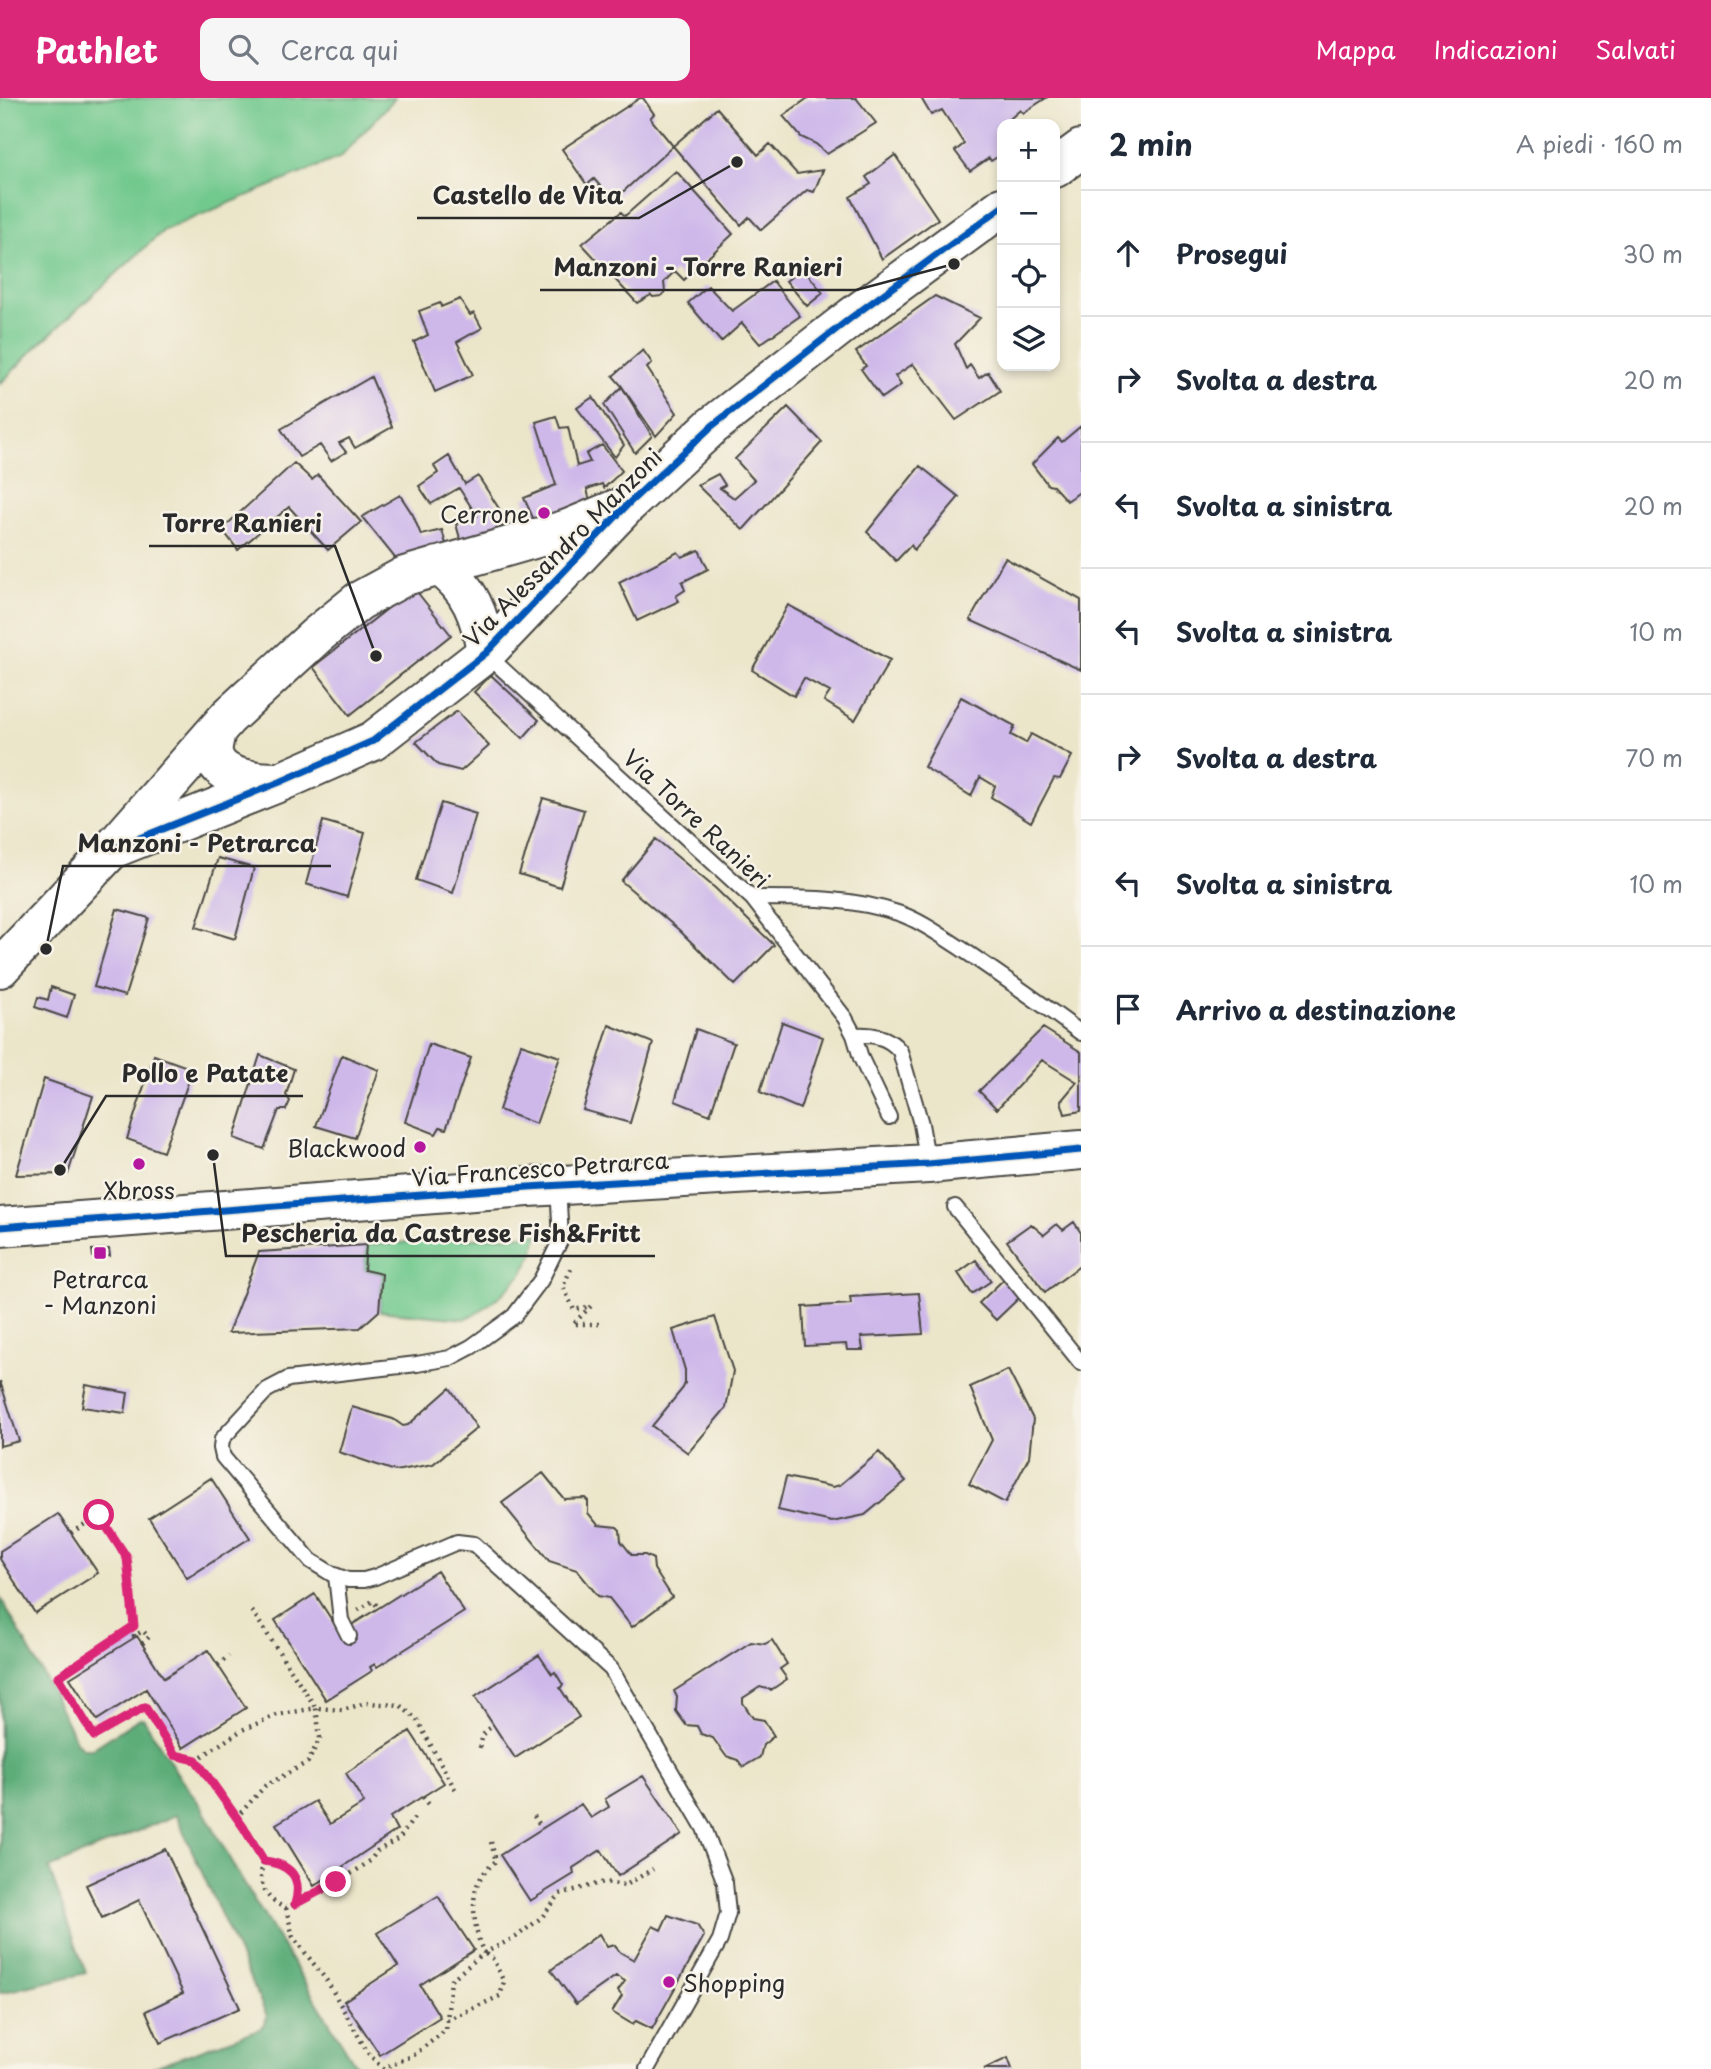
<!DOCTYPE html>
<html lang="it">
<head>
<meta charset="utf-8">
<style>
	:root { --surface:#fff; --page:#f6f6f7; --text:#1f2937; --muted:#747a83; --line:#e0e1e3; --accent:#db2777 }
	body { margin:0; font-family:"Playpen Sans",sans-serif; background:var(--page); color:var(--text) }
	.controls { position:absolute; right:21px; top:21px; display:grid; overflow:hidden; border-radius:14px; box-shadow:0 4px 10px #0003 }
	.controls button { width:63px; height:63px; display:grid; place-items:center; padding:0; border:0; border-bottom:2px solid var(--line); background:var(--surface); color:var(--text); font:35px sans-serif }
	.stop { position:absolute; width:21px; height:21px; margin:-16px; border:5px solid #db2777; border-radius:50%; background:#fff }
	.stop.end { background:#db2777; border-color:#fff; box-shadow:0 2px 7px #0008 }
	.list { margin:0; padding:0; list-style:none }
	h2 { display:flex; justify-content:space-between; align-items:center; height:91px; margin:0; padding:0 28px; font-size:30px }
	h2 small { font-size:23px; font-weight:400; color:var(--muted) }
	.list li { display:grid; grid-template-columns:46px 1fr auto; gap:21px; align-items:center; box-sizing:border-box; height:126px; padding:0 28px; border-top:2px solid var(--line) }
	.list b { display:block; font-size:26px; white-space:nowrap }
	.list em { font-size:23px; font-style:normal; color:var(--muted) }
	.icon { flex:none; width:38px; height:38px; fill:none; stroke:currentColor; stroke-width:2; stroke-linecap:round; stroke-linejoin:round }
	.map { position:relative; flex:none; width:1081px; height:1971px; overflow:hidden }
	header { display:flex; align-items:center; gap:42px; box-sizing:border-box; height:98px; padding:0 35px; background:var(--accent); color:#fff }
	header strong { font-size:33px }
	nav { display:flex; gap:38px; margin-inline-start:auto; font-size:24px }
	.search { width:490px; height:63px; background:var(--page); display:flex; align-items:center; gap:18px; box-sizing:border-box; padding:0 24px; border-radius:14px; color:var(--muted); font-size:26px }
	main { display:flex }
	aside { flex:1; background:var(--surface) }
	.map>svg:first-child { display:block }
	.green { fill:#72c98e; stroke:#4e7a5c; stroke-width:2 }
	.forest { fill:#5dad79; stroke:#446c52; stroke-width:2 }
	.building { fill:#ceb8ea }
	.lines { fill:none; stroke-linecap:round; stroke-linejoin:round }
	.lane-casing { stroke:#484743; stroke-width:18 }
	.secondary-casing { stroke:#484743; stroke-width:42 }
	.path { stroke:#484743; stroke-width:4.5; stroke-dasharray:2 5; stroke-linecap:butt }
	.lane { stroke:#fff; stroke-width:14 }
	.secondary { stroke:#fff; stroke-width:38 }
	.cycleway-casing { stroke:#f7f3e8; stroke-width:11 }
	.cycleway { stroke:#0057b8; stroke-width:7 }
	.route { stroke:#db2777; stroke-width:9 }
	.poi-dot { fill:#b5179e; stroke:#f7f3e8; stroke-width:2.5 }
	.labels { text-anchor:middle; dominant-baseline:central; stroke-width:5; stroke-linejoin:round; paint-order:stroke }
	.poi-label { font-size:23px; fill:#2b2b2b; stroke:#f7f3e8; text-anchor:end }
	.street-label { font-size:23px; fill:#2b2b2b; stroke:#f7f3e8 }
	.leader { fill:none; stroke:#2b2b2b; stroke-width:2.5 }
	.callout-dot { fill:#2b2b2b; stroke:#f7f3e8; stroke-width:2.5 }
	.callout-label { font-size:24px; text-anchor:middle; font-weight:bold; fill:#2b2b2b; stroke:#f7f3e8; stroke-width:5; stroke-linejoin:round; paint-order:stroke }
</style>
</head>
<body>
<header>
<strong>Pathlet</strong>
<div class="search"><svg class="icon" aria-label="search" viewBox="0 0 24 24"><circle cx="10" cy="10" r="6"/><path d="M15 15l6 6"/></svg>Cerca qui</div>
<nav><a>Mappa</a><a>Indicazioni</a><a>Salvati</a></nav>
</header>
<main>
<div class="map">
<svg width="1081" height="1971" viewBox="0 0 1081 1971">
	<rect width="100%" height="100%" fill="#f7f3e8"/>
	<filter id="ink" filterUnits="userSpaceOnUse"><feTurbulence type="fractalNoise" baseFrequency=".0143" numOctaves="2"/><feDisplacementMap in="SourceGraphic" scale="14" xChannelSelector="R" yChannelSelector="G"/><feConvolveMatrix kernelMatrix="1 2 1 2 8 2 1 2 1" color-interpolation-filters="sRGB"/></filter>
	<filter id="wash" filterUnits="userSpaceOnUse"><feTurbulence type="fractalNoise" baseFrequency=".00686" numOctaves="4" result="noise"/><feDisplacementMap in="SourceGraphic" scale="28" xChannelSelector="R" yChannelSelector="G"/><feGaussianBlur stdDeviation="1.57" result="paint"/><feColorMatrix in="noise" values="0 0 0 0 0 0 0 0 0 0 0 0 0 0 0 0 0 1.4 0 .05"/><feComposite in="paint" operator="in"/></filter>
	<g filter="url(#wash)">
		<rect width="100%" height="100%" fill="#ebe5c9"/>
		<path class="green" d="M 0,0 L 395,0 L 341,59 L 164,132 L 33,252 L 0,286 Z
			M 538,1136 L 533,1157 L 522,1176 L 502,1196 L 480,1213 L 465,1221 L 379,1213 L 382,1176 L 364,1172 L 366,1147 Z"/>
		<path class="forest" d="M 0,1499 L 46,1582 L 77,1645 L 84,1651 L 92,1651 L 138,1621 L 143,1620 L 145,1623 L 177,1675 L 201,1708 L 237,1774 L 358,1971 L 148,1971 L 260,1931 L 265,1926 L 267,1918 L 176,1717 L 49,1770 L 86,1875 L 0,1895 Z"/>
		<g id="blocks">
			<path class="building" d="M 640,0 L 643,0 L 654,16 L 650,20 L 673,48 L 613,103 L 594,81 L 587,87 L 562,51 Z
				M 808,0 L 856,0 L 876,25 L 827,56 L 816,46 L 801,39 L 783,18 Z
				M 921,0 L 1046,0 L 1023,15 L 1020,12 L 1005,25 L 1005,26 L 1002,26 L 1002,56 L 991,63 L 989,60 L 970,73 L 955,53 L 964,46 L 942,12 L 931,17 Z
				M 717,10 L 758,57 L 770,46 L 797,76 L 823,72 L 814,94 L 807,92 L 761,132 L 749,119 L 741,127 L 673,48 Z
				M 895,57 L 938,121 L 882,161 L 850,99 L 871,86 L 866,79 Z
				M 676,73 L 733,136 L 684,182 L 675,173 L 664,184 L 665,194 L 661,198 L 653,199 L 651,197 L 637,205 L 582,146 L 621,114 L 625,118 Z
				M 803,170 L 823,195 L 807,208 L 786,183 Z
				M 773,183 L 800,218 L 760,246 L 742,225 L 721,244 L 688,205 L 708,188 L 732,213 Z
				M 935,198 L 980,220 L 955,246 L 966,271 L 970,267 L 979,280 L 988,274 L 1000,293 L 956,322 L 913,266 L 895,278 L 901,287 L 882,300 L 861,271 L 866,268 L 856,254 Z
				M 460,201 L 470,217 L 474,215 L 482,230 L 457,244 L 473,277 L 435,294 L 414,244 L 428,237 L 419,213 L 440,205 L 441,209 Z
				M 643,252 L 652,265 L 647,270 L 677,315 L 656,338 L 621,287 L 613,278 Z
				M 371,279 L 392,329 L 355,350 L 349,340 L 339,345 L 346,354 L 331,363 L 320,347 L 299,359 L 281,331 Z
				M 622,289 L 652,338 L 635,355 L 604,307 Z
				M 593,299 L 624,347 L 615,359 L 577,310 Z
				M 788,309 L 822,344 L 743,432 L 697,387 L 718,376 L 725,387 L 720,390 L 734,400 L 754,382 L 735,361 Z
				M 556,318 L 560,330 L 568,329 L 577,368 L 590,364 L 586,356 L 602,347 L 622,373 L 604,390 L 602,386 L 587,391 L 591,408 L 534,422 L 524,400 L 556,387 L 536,324 Z
				M 1081,328 L 1081,393 L 1067,403 L 1053,388 L 1048,387 L 1032,366 L 1058,340 L 1062,344 Z
				M 449,358 L 465,386 L 478,378 L 509,426 L 461,444 L 456,426 L 477,418 L 459,390 L 431,406 L 419,388 L 438,375 L 434,368 Z
				M 294,365 L 312,382 L 318,377 L 361,424 L 328,452 L 289,409 L 238,452 L 222,431 Z
				M 920,368 L 959,399 L 914,452 L 911,447 L 896,463 L 867,434 Z
				M 400,397 L 413,417 L 421,437 L 442,432 L 448,453 L 399,465 L 362,419 Z
				M 699,452 L 708,471 L 682,484 L 685,492 L 676,498 L 679,503 L 637,523 L 619,484 L 678,454 L 682,459 Z
				M 1005,460 L 1081,502 L 1081,572 L 970,522 Z
				M 414,490 L 451,537 L 350,617 L 313,569 Z
				M 788,507 L 890,562 L 855,622 L 824,603 L 830,594 L 804,580 L 794,598 L 752,572 Z
				M 491,577 L 539,622 L 523,640 L 474,594 Z
				M 961,599 L 1015,628 L 1011,637 L 1026,645 L 1031,636 L 1072,658 L 1060,681 L 1054,680 L 1031,724 L 991,699 L 995,688 L 980,679 L 971,698 L 924,669 Z
				M 457,613 L 489,648 L 461,673 L 438,667 L 416,644 Z
				M 543,700 L 584,712 L 560,789 L 519,776 Z
				M 441,705 L 476,716 L 453,795 L 416,782 Z
				M 323,723 L 365,735 L 347,799 L 306,786 Z
				M 656,741 L 715,790 L 774,847 L 735,887 L 679,832 L 621,783 Z
				M 218,760 L 254,770 L 235,841 L 196,829 Z
				M 117,811 L 149,820 L 125,898 L 94,889 Z
				M 51,889 L 74,897 L 67,920 L 35,909 L 38,899 L 48,902 Z
				M 782,924 L 823,939 L 800,1011 L 760,994 Z
				M 609,927 L 653,945 L 630,1025 L 583,1012 Z
				M 1043,930 L 1081,954 L 1081,1013 L 1065,1016 L 1061,1003 L 1077,984 L 1042,962 L 997,1011 L 979,993 Z
				M 696,931 L 734,945 L 710,1017 L 675,1003 Z
				M 429,946 L 471,960 L 446,1031 L 440,1029 L 436,1036 L 405,1024 Z
				M 521,946 L 560,959 L 536,1026 L 499,1012 Z
				M 154,957 L 193,971 L 163,1054 L 127,1041 Z
				M 260,957 L 294,971 L 286,997 L 290,1003 L 286,1012 L 279,1012 L 264,1051 L 234,1040 Z
				M 342,957 L 379,972 L 355,1040 L 316,1028 Z
				M 44,981 L 93,998 L 68,1076 L 16,1077 Z
				M 1074,1124 L 1081,1135 L 1081,1167 L 1045,1194 L 1007,1143 L 1031,1126 L 1044,1137 L 1057,1126 L 1063,1132 Z
				M 366,1147 L 364,1172 L 382,1176 L 379,1213 L 360,1230 L 228,1235 L 259,1154 Z
				M 109,1151 L 110,1158 L 93,1159 L 92,1152 Z
				M 976,1162 L 991,1183 L 972,1196 L 958,1175 Z
				M 1003,1182 L 1020,1199 L 996,1222 L 979,1205 Z
				M 919,1195 L 923,1236 L 861,1239 L 863,1252 L 847,1252 L 846,1246 L 805,1248 L 803,1209 L 851,1206 L 850,1199 Z
				M 715,1219 L 733,1273 L 726,1310 L 688,1355 L 652,1328 L 683,1290 L 685,1285 L 685,1272 L 673,1232 Z
				M 1008,1272 L 1033,1321 L 1029,1359 L 1005,1405 L 969,1386 L 992,1342 L 970,1289 Z
				M 0,1283 L 19,1343 L 0,1348 Z
				M 86,1287 L 128,1295 L 125,1315 L 82,1309 Z
				M 450,1290 L 477,1330 L 433,1366 L 395,1373 L 339,1354 L 352,1309 L 393,1321 L 403,1328 L 408,1327 Z
				M 879,1354 L 906,1383 L 865,1417 L 832,1424 L 778,1412 L 786,1379 L 833,1389 L 840,1387 Z
				M 543,1375 L 564,1401 L 585,1400 L 588,1403 L 588,1415 L 598,1427 L 617,1429 L 620,1432 L 621,1443 L 632,1457 L 645,1457 L 653,1461 L 654,1471 L 672,1499 L 632,1529 L 609,1500 L 598,1498 L 577,1472 L 549,1463 L 502,1405 Z
				M 211,1380 L 250,1440 L 187,1480 L 149,1420 Z
				M 58,1416 L 98,1475 L 35,1515 L 0,1461 L 0,1453 Z
				M 437,1473 L 464,1514 L 377,1569 L 375,1566 L 370,1569 L 372,1573 L 326,1602 L 275,1522 L 315,1496 L 344,1541 L 350,1528 Z
				M 137,1538 L 164,1580 L 208,1552 L 246,1610 L 183,1650 L 146,1591 L 97,1622 L 70,1580 Z
				M 772,1542 L 787,1566 L 780,1571 L 787,1581 L 771,1592 L 760,1589 L 743,1600 L 743,1605 L 753,1620 L 764,1622 L 774,1638 L 763,1647 L 760,1659 L 743,1669 L 738,1662 L 726,1658 L 713,1640 L 701,1636 L 697,1628 L 686,1627 L 676,1613 L 677,1599 L 674,1593 L 751,1544 L 765,1546 Z
				M 539,1557 L 552,1576 L 555,1574 L 563,1587 L 560,1590 L 579,1619 L 515,1660 L 475,1599 Z
				M 410,1633 L 444,1685 L 390,1719 L 397,1732 L 314,1788 L 276,1726 L 315,1703 L 330,1726 L 364,1705 L 346,1675 Z
				M 643,1678 L 682,1736 L 618,1778 L 601,1752 L 573,1770 L 574,1776 L 530,1803 L 500,1757 L 581,1706 L 591,1720 L 609,1709 L 605,1701 Z
				M 165,1751 L 240,1910 L 160,1945 L 146,1913 L 183,1895 L 139,1802 L 102,1820 L 86,1787 Z
				M 438,1798 L 474,1852 L 420,1887 L 440,1919 L 380,1957 L 344,1903 L 398,1868 L 377,1835 Z
				M 668,1817 L 697,1827 L 704,1838 L 652,1931 L 636,1923 L 632,1926 L 612,1914 L 622,1898 L 618,1893 L 625,1883 L 616,1878 L 576,1906 L 551,1872 L 599,1836 L 607,1849 L 614,1847 L 620,1854 L 634,1862 L 653,1828 L 661,1832 Z
				M 1008,1960 L 1012,1971 L 984,1971 Z"/>
		</g>
	</g>
	<g filter="url(#ink)">
		<use href="#blocks" fill-opacity="0" stroke="#484743" stroke-width="2"/>
		<g class="lines">
			<defs>
				<path id="lane" d="M 486,556 L 752,800 L 845,920 L 854,937 L 861,960 L 889,1019
					M 752,800 C 802,800 853,799 901,816 C 923,824 943,839 962,851 C 1002,878 1042,906 1081,935
					M 854,937 C 872,936 888,938 900,953 L 921,1026 L 928,1065
					M 558,1088 L 561,1141 L 541,1182 L 514,1218 L 471,1249 L 450,1260 L 417,1266 L 288,1281 L 267,1292 L 222,1341 L 221,1350 L 223,1359 L 311,1463 L 332,1476 L 348,1482 L 364,1482 L 375,1479 L 457,1444 L 474,1446 L 611,1571 L 704,1730 L 725,1785 L 728,1815 L 720,1842 L 647,1971
					M 955,1109 L 1081,1265
					M 336,1478 L 341,1522 L 349,1538"/>
				<path id="secondary" d="M 1055,70 L 1081,51
					M 438,468 C 470,488 481,520 486,555
					M 216,633 C 215,639 212,649 213,655 C 218,682 259,684 280,684
					M 112,751 L 280,684 L 373,643 L 486,555 L 628,406 L 712,328 L 852,219 L 1002,109
					M 0,870 L 112,751 L 228,619 L 316,538 L 359,503 L 405,478 L 568,431 L 616,411
					M 0,1129 L 528,1089 L 928,1066 L 1081,1052"/>
			</defs>
			<use href="#lane" class="lane-casing"/>
			<use href="#secondary" class="secondary-casing"/>
			<path class="path" d="M 571,1171 L 563,1188 L 574,1212 L 591,1208 L 573,1226 L 602,1226
				M 71,1435 L 99,1417 L 127,1460 L 134,1538 L 143,1533 L 149,1539 L 142,1546
				M 358,1512 L 373,1503 L 379,1510
				M 252,1513 L 316,1610 L 343,1612 L 365,1605 L 400,1607 L 417,1622 L 456,1693
				M 133,1528 L 58,1579 L 94,1638 L 145,1609 L 175,1657 L 196,1662 L 244,1730 L 264,1763 C 256,1784 265,1802 286,1810 L 295,1806 C 303,1779 290,1766 264,1763
				M 218,1567 L 229,1558
				M 480,1650 C 482,1639 483,1633 494,1628
				M 196,1662 L 242,1632 L 277,1617 L 316,1610 L 320,1640 L 308,1664 L 265,1688 L 236,1720
				M 423,1699 L 431,1709
				M 534,1718 L 542,1730
				M 295,1805 L 354,1774 L 370,1763 L 377,1753 L 399,1741 L 414,1720
				M 286,1810 L 293,1839 L 327,1883 L 368,1955 L 383,1971 L 414,1957 L 446,1932 L 451,1882 L 484,1855 C 475,1837 470,1804 478,1785 C 482,1776 489,1769 496,1763 L 491,1744
				M 484,1855 L 516,1839 L 542,1819 L 560,1796 L 604,1784 L 626,1787 L 653,1771
				M 447,1922 L 500,1898 L 504,1884 L 493,1861 L 484,1855"/>
			<use href="#lane" class="lane"/>
			<use href="#secondary" class="secondary"/>
			<defs>
				<path id="cycleway" d="M 112,751 L 280,684 L 373,643 L 486,555 L 628,406 L 712,328 L 852,219 L 1002,109
					M 0,1129 L 528,1089 L 928,1066 L 1081,1052"/>
			</defs>
			<use href="#cycleway" class="cycleway-casing"/>
			<use href="#cycleway" class="cycleway"/>
		</g>
	</g>
	<g class="lines" filter="url(#ink)">
		<path class="route" d="M 99,1417 L 127,1460 L 134,1528 L 58,1579 L 94,1638 L 145,1609 L 175,1657 L 196,1662 L 244,1730 L 264,1763 C 290,1766 303,1779 295,1806 L 336,1784"/>
	</g>
	<g class="poi-dot">
		<circle cx="544" cy="415" r="7"/>
		<circle cx="420" cy="1049" r="7"/>
		<circle cx="139" cy="1066" r="7"/>
		<rect x="93" y="1148" width="14" height="14" rx="3.5"/>
		<circle cx="669" cy="1884" r="7"/>
	</g>
	<g class="labels">
		<g class="poi-label">
			<text x="530" y="415">Cerrone</text>
			<text x="406" y="1049">Blackwood</text>
			<text x="139" y="1091" text-anchor="middle">Xbross</text>
			<text x="100" y="1180" text-anchor="middle">Petrarca<tspan x="100" dy="26">- Manzoni</tspan></text>
			<text x="683" y="1884" text-anchor="start">Shopping</text>
		</g>
		<g class="street-label">
			<text transform="translate(562 449) rotate(-45)">Via Alessandro Manzoni</text>
			<text transform="translate(697 720) rotate(43)">Via Torre Ranieri</text>
			<text transform="translate(540 1070) rotate(-4)">Via Francesco Petrarca</text>
		</g>
	</g>
	<path class="leader" d="M737 64L639 120H417M954 166L856 192H540M376 558L335 448H149M46 851L63 768H331M60 1072L106 998H303M213 1057L226 1158H655"/>
	<g class="callout-dot">
		<circle cx="737" cy="64" r="7"/>
		<circle cx="954" cy="166" r="7"/>
		<circle cx="376" cy="558" r="7"/>
		<circle cx="46" cy="851" r="7"/>
		<circle cx="60" cy="1072" r="7"/>
		<circle cx="213" cy="1057" r="7"/>
	</g>
	<g class="callout-label">
		<text x="528" y="106">Castello de Vita</text>
		<text x="698" y="178">Manzoni - Torre Ranieri</text>
		<text x="242" y="434">Torre Ranieri</text>
		<text x="197" y="754">Manzoni - Petrarca</text>
		<text x="205" y="984">Pollo e Patate</text>
		<text x="441" y="1144">Pescheria da Castrese Fish&amp;Fritt</text>
	</g>
</svg>
<div class="controls">
<button>+</button>
<button>−</button>
<button><svg class="icon" aria-label="locate" viewBox="0 0 24 24"><circle cx="12" cy="12" r="6"/><path d="M12 2v4M12 18v4M2 12h4M18 12h4"/></svg></button>
<button><svg class="icon" aria-label="layers" viewBox="0 0 24 24"><path d="M12 4l9 5-9 5-9-5zM3 14l9 5 9-5"/></svg></button>
</div>
<div class="stop" style="left:99px;top:1417px"></div>
<div class="stop end" style="left:336px;top:1784px"></div>
</div>
<aside>
<h2>2 min<small>A piedi · 160 m</small></h2>
<ul class="list">
<li><svg class="icon" aria-label="ahead" viewBox="0 0 24 24"><path d="M12 20V5M6 11l6-6 6 6"/></svg><div><b>Prosegui</b></div><em>30 m</em></li>
<li><svg class="icon" aria-label="right" viewBox="0 0 24 24"><path d="M7 20v-9h11M14 6l5 5-5 5"/></svg><div><b>Svolta a destra</b></div><em>20 m</em></li>
<li><svg class="icon" aria-label="left" viewBox="0 0 24 24"><path d="M17 20v-9H6M10 6l-5 5 5 5"/></svg><div><b>Svolta a sinistra</b></div><em>20 m</em></li>
<li><svg class="icon" aria-label="left" viewBox="0 0 24 24"><path d="M17 20v-9H6M10 6l-5 5 5 5"/></svg><div><b>Svolta a sinistra</b></div><em>10 m</em></li>
<li><svg class="icon" aria-label="right" viewBox="0 0 24 24"><path d="M7 20v-9h11M14 6l5 5-5 5"/></svg><div><b>Svolta a destra</b></div><em>70 m</em></li>
<li><svg class="icon" aria-label="left" viewBox="0 0 24 24"><path d="M17 20v-9H6M10 6l-5 5 5 5"/></svg><div><b>Svolta a sinistra</b></div><em>10 m</em></li>
<li><svg class="icon" aria-label="arrive" viewBox="0 0 24 24"><path d="M6 21V4h12l-3 4 3 4H6"/></svg><div><b>Arrivo a destinazione</b></div></li>
</ul>
</aside>
</main>
</body>
</html>
